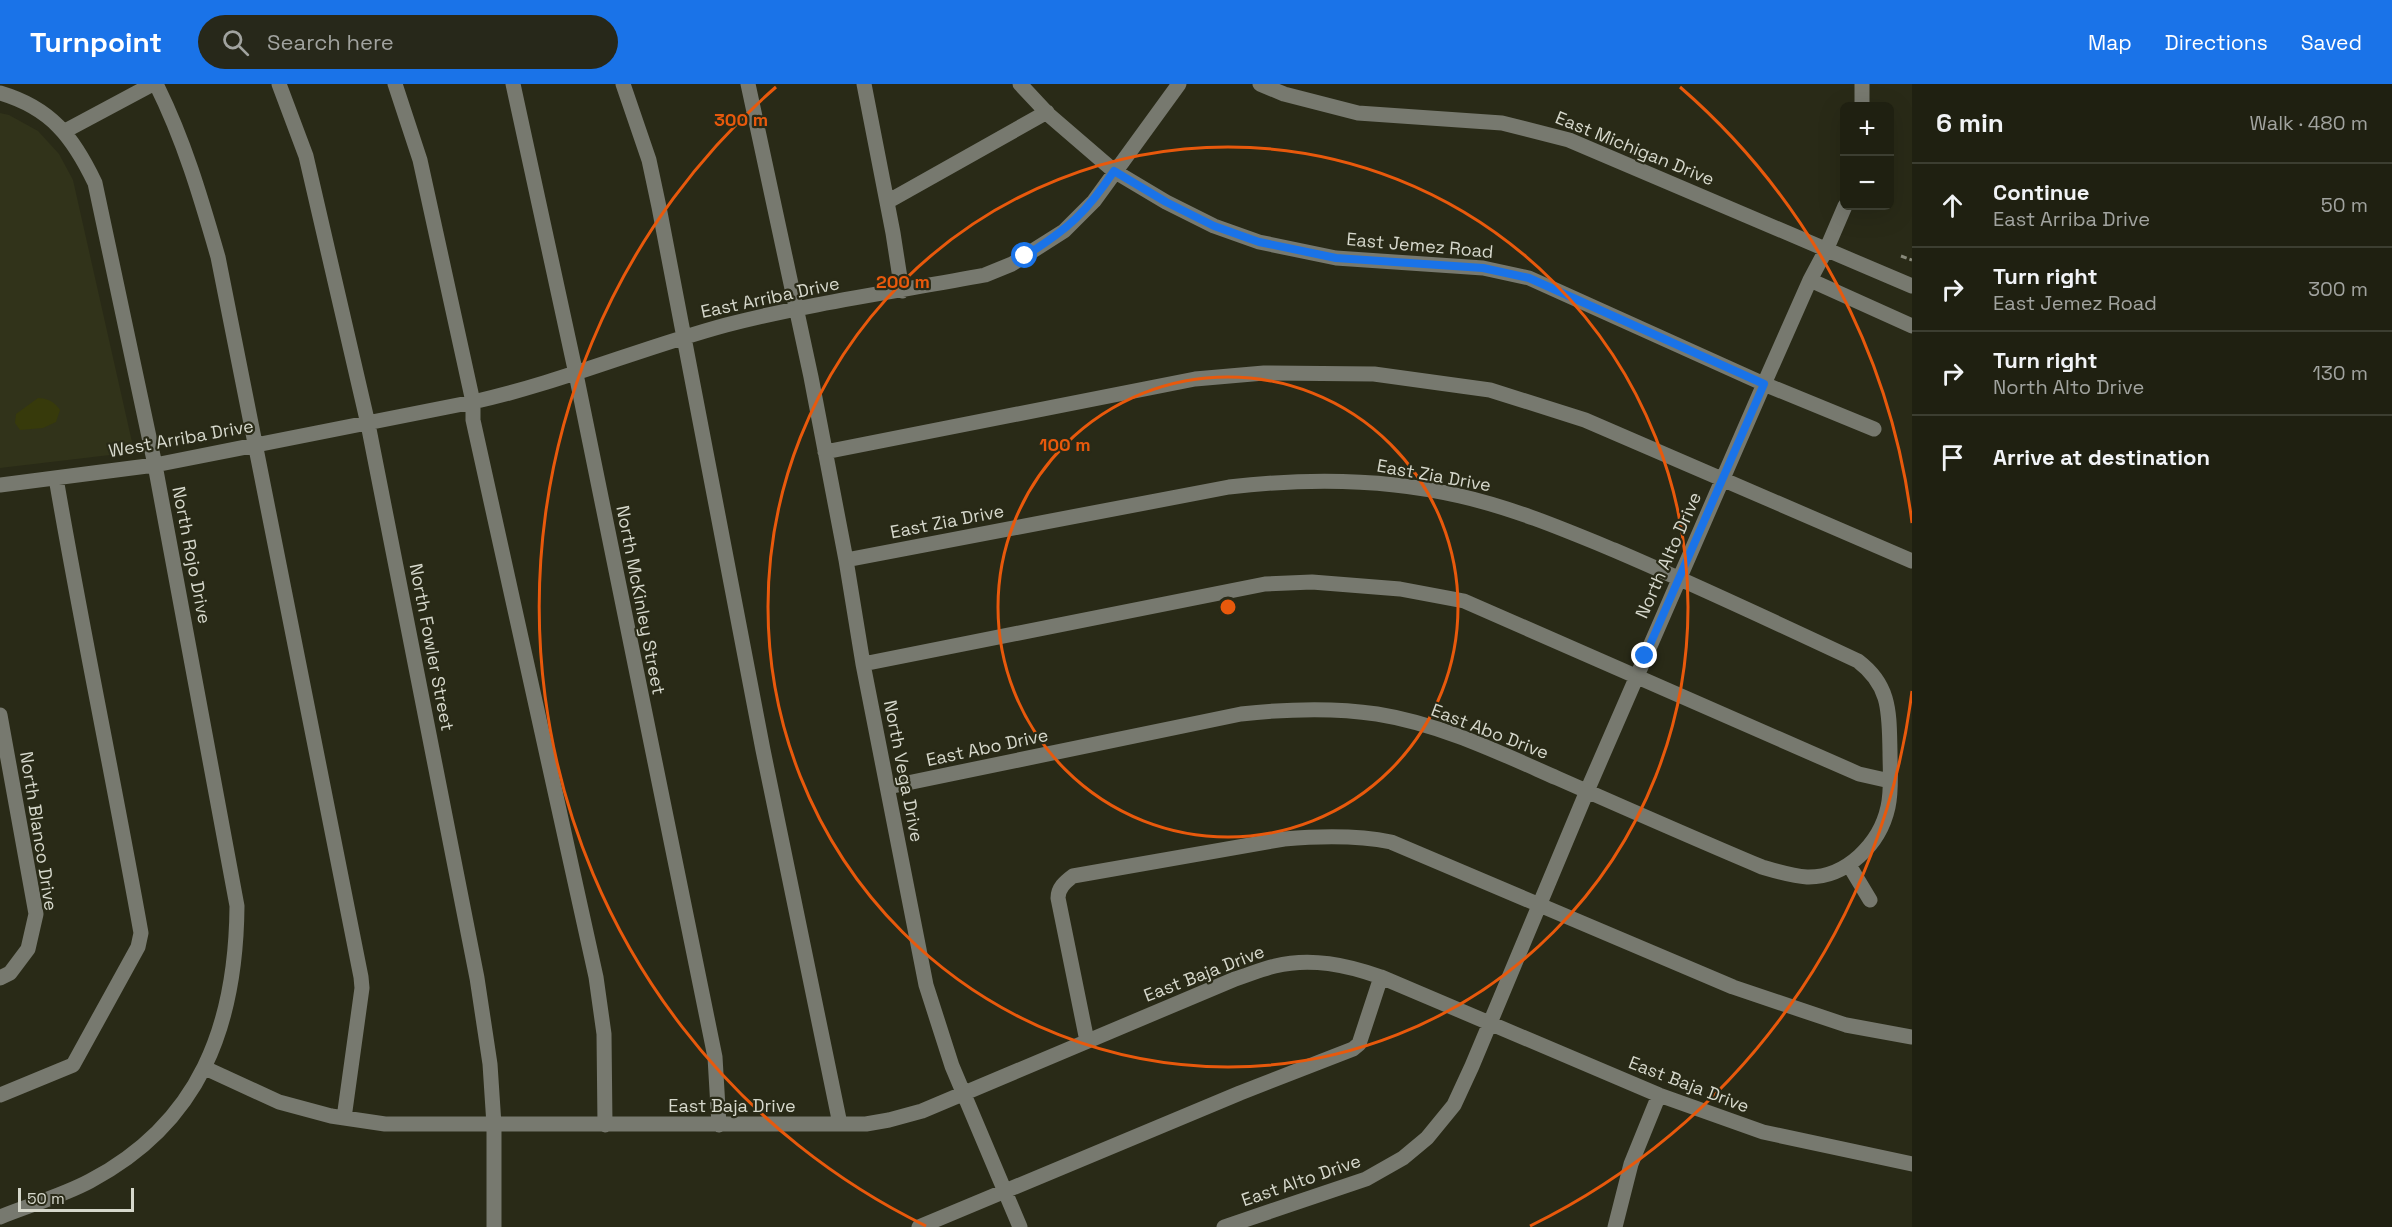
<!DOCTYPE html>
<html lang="en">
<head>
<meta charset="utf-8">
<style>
	:root { --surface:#1f2011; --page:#27281a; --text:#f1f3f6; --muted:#a1a39f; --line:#3c3e31; --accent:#1a73e8 }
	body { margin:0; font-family:"Space Grotesk",sans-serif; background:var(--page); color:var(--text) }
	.controls { position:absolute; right:18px; top:18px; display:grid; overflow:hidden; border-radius:9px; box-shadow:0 6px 24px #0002 }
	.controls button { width:54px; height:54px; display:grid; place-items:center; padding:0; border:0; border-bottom:2px solid var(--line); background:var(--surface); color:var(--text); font:30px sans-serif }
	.scale { position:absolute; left:18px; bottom:15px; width:116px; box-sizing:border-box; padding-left:6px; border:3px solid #d6d8cc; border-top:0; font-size:16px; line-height:21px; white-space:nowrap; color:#d6d8cc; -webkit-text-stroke:4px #292a17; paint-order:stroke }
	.stop { position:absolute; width:18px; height:18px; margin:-14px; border:4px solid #1a73e8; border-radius:50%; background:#fff }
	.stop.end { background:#1a73e8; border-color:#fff; box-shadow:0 2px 6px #0008 }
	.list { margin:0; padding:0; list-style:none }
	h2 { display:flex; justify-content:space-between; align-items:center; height:78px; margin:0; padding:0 24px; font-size:26px }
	h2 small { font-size:20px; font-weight:400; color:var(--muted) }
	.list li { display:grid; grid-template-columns:39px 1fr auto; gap:18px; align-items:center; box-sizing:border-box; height:84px; padding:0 24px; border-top:2px solid var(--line) }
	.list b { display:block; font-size:22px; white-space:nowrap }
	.list p { margin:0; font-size:20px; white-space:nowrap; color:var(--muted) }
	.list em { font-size:20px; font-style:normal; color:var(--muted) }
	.icon { flex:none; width:33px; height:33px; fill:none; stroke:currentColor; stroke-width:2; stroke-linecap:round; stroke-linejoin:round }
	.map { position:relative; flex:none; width:1912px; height:1143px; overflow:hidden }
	header { display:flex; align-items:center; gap:36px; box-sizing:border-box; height:84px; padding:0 30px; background:var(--accent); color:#fff }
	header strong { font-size:28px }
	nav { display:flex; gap:33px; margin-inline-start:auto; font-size:21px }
	.search { width:420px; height:54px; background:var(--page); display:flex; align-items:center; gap:15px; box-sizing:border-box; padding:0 21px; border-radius:33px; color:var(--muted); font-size:22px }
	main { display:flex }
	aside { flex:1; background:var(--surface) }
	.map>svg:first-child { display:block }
	.built { fill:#31331a }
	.green { fill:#373a0b }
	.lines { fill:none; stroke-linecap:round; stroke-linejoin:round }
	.path { stroke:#88897a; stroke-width:3; stroke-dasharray:6 3; stroke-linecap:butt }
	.minor { stroke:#77796f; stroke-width:15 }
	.route { stroke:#1a73e8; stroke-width:8 }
	.ring { fill:none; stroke:#e8590c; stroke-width:3 }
	.labels { text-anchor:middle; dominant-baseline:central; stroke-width:4.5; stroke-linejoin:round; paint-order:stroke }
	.street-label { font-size:18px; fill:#d6d8cc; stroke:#292a17 }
	.centre { fill:#e8590c; stroke:#292a17; stroke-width:3 }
	.ring-label { font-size:18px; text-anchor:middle; font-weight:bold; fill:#e8590c; stroke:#292a17; stroke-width:4.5; stroke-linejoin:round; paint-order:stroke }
</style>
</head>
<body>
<header>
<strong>Turnpoint</strong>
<div class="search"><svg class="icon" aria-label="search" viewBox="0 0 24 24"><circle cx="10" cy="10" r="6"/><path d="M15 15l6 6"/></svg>Search here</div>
<nav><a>Map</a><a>Directions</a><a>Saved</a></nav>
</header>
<main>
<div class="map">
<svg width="1912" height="1143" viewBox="0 0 1912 1143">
	<rect width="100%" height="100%" fill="#292a17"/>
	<path class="built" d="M 0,29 L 9,31 L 38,47 L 59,70 L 73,96 L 132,358 L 127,369 L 0,384 Z"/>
	<path class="green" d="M 38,314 C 47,314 55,318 60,326 L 56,338 L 43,344 L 20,346 L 15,339 L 16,330 Z"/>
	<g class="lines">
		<path class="path" d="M 1901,172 L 1912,176"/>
		<path class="minor" d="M 156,0 C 184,56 201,114 218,173 L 361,893 L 362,904 L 344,1034
			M 279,0 L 306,72 L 368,340 L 477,894 L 490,980 L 494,1041 L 494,1143
			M 395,0 L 420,76 L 473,318 L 473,336 L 596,893 L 604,950 L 605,1041
			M 513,0 L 576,290 L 715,973 L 719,1041
			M 623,0 L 649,76 L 659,123 L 763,666 L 840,1040
			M 748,0 L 811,293 L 846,476 L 863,580 L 926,901 L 952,982 L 1020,1143
			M 864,0 L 893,149 L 902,207
			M 1020,0 L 1049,31 L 1114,87 L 1166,118 L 1214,142 L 1259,158 L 1336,174 L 1483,184 L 1529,194 L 1764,300 L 1874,345
			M 1260,0 L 1284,10 L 1358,29 L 1502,39 L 1569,56 L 1912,202
			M 1862,0 L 1862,22
			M 0,9 C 51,24 73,53 95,99 L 155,381 L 237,822 C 236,942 200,1039 90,1097 C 62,1112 29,1121 0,1133
			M 65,47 L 153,0
			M 887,118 L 1047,28
			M 1810,196 L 1912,242
			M 825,368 L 1195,295 L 1264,289 L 1374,290 L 1490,306 L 1585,336 L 1912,477
			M 0,401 L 155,381 L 473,318 C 559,299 641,264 726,241 C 811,219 899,207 985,191 L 1012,180 L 1064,147 L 1094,117 L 1179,0
			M 846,476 L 1229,403 C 1306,394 1384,394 1460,412 C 1513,424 1563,445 1614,466 C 1696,501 1777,539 1858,577 C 1891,602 1889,629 1890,668 C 1890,686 1892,705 1888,723 C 1880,760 1846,794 1807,793 C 1791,792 1776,787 1762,783 C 1693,754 1625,724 1557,694 C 1498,668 1440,640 1377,630 C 1331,623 1286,625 1241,630 L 888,703
			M 863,580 L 1265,500 L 1312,498 L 1400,505 L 1464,517 L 1859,690 L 1890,697
			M 0,631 L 36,830 L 28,865 L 10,889 L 0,894
			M 1849,781 L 1870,816
			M 1087,957 L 1058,814 C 1058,804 1065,798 1073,792 L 1284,755 C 1319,752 1357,751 1391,758 L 1733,903 L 1846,941 L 1912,953
			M 205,984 L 279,1018 L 331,1032 L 385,1040 L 866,1040 L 889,1036 L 922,1027 L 1235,895 C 1248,891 1262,885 1275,882 C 1311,873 1347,881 1381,893 L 1659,1011 L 1763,1048 L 1912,1080
			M 0,1011 L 73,981 L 138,863 L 141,849 C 114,697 82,546 56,394
			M 919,1143 L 1240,1009 L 1353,965 L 1359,960 L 1381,893
			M 1224,1143 L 1366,1095 L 1403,1074 L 1427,1054 L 1454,1021 L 1472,982 L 1587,707 L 1764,300 L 1810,196 L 1827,164 L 1845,122
			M 1615,1143 L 1631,1080 L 1659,1011"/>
	</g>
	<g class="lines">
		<path class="route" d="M 1025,172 C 1068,145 1086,129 1114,87 L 1166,118 L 1214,142 L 1259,158 L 1336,174 L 1483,184 L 1529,194 L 1764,300 L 1645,572"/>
	</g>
	<g class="ring">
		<circle cx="1228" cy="523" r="230"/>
		<circle cx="1228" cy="523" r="460"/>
		<path d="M1912 607A689 689 0 0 1 1530 1142M926 1142A689 689 0 0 1 776 3M1680 3A689 689 0 0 1 1912 439"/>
	</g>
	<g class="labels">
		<g class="street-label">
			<text transform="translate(1635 64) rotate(22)">East Michigan Drive</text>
			<text transform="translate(1420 161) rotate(5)">East Jemez Road</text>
			<text transform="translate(770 213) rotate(-12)">East Arriba Drive</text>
			<text transform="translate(181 354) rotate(-10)">West Arriba Drive</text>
			<text transform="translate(1434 391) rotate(10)">East Zia Drive</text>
			<text transform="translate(947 437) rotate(-11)">East Zia Drive</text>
			<text transform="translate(192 471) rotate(79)">North Rojo Drive</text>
			<text transform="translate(1668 471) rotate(-66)">North Alto Drive</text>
			<text transform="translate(641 516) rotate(79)">North McKinley Street</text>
			<text transform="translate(432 563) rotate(79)">North Fowler Street</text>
			<text transform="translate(1490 647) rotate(21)">East Abo Drive</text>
			<text transform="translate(987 663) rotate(-12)">East Abo Drive</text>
			<text transform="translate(904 687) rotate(79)">North Vega Drive</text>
			<text transform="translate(39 747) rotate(81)">North Blanco Drive</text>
			<text transform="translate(1204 889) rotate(-21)">East Baja Drive</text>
			<text transform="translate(1689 1000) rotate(21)">East Baja Drive</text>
			<text x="732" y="1021">East Baja Drive</text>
			<text transform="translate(1301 1096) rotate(-19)">East Alto Drive</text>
		</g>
	</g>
	<circle cx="1228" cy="523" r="9" class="centre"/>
	<g class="ring-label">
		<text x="741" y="42">300 m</text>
		<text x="903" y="204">200 m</text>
		<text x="1065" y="367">100 m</text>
	</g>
</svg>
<div class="controls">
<button>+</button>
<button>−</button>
</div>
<div class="scale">50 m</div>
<div class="stop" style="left:1025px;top:172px"></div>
<div class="stop end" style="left:1645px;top:572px"></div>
</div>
<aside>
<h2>6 min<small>Walk · 480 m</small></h2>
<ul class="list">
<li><svg class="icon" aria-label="ahead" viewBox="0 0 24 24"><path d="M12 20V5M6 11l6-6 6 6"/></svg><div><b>Continue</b><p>East Arriba Drive</p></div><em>50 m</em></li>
<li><svg class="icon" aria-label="right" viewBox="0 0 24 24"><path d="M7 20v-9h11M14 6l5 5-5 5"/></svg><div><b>Turn right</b><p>East Jemez Road</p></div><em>300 m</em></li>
<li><svg class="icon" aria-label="right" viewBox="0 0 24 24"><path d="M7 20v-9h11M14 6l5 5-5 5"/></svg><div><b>Turn right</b><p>North Alto Drive</p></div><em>130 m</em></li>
<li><svg class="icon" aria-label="arrive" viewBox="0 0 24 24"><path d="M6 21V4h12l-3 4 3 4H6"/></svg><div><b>Arrive at destination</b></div></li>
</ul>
</aside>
</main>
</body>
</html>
